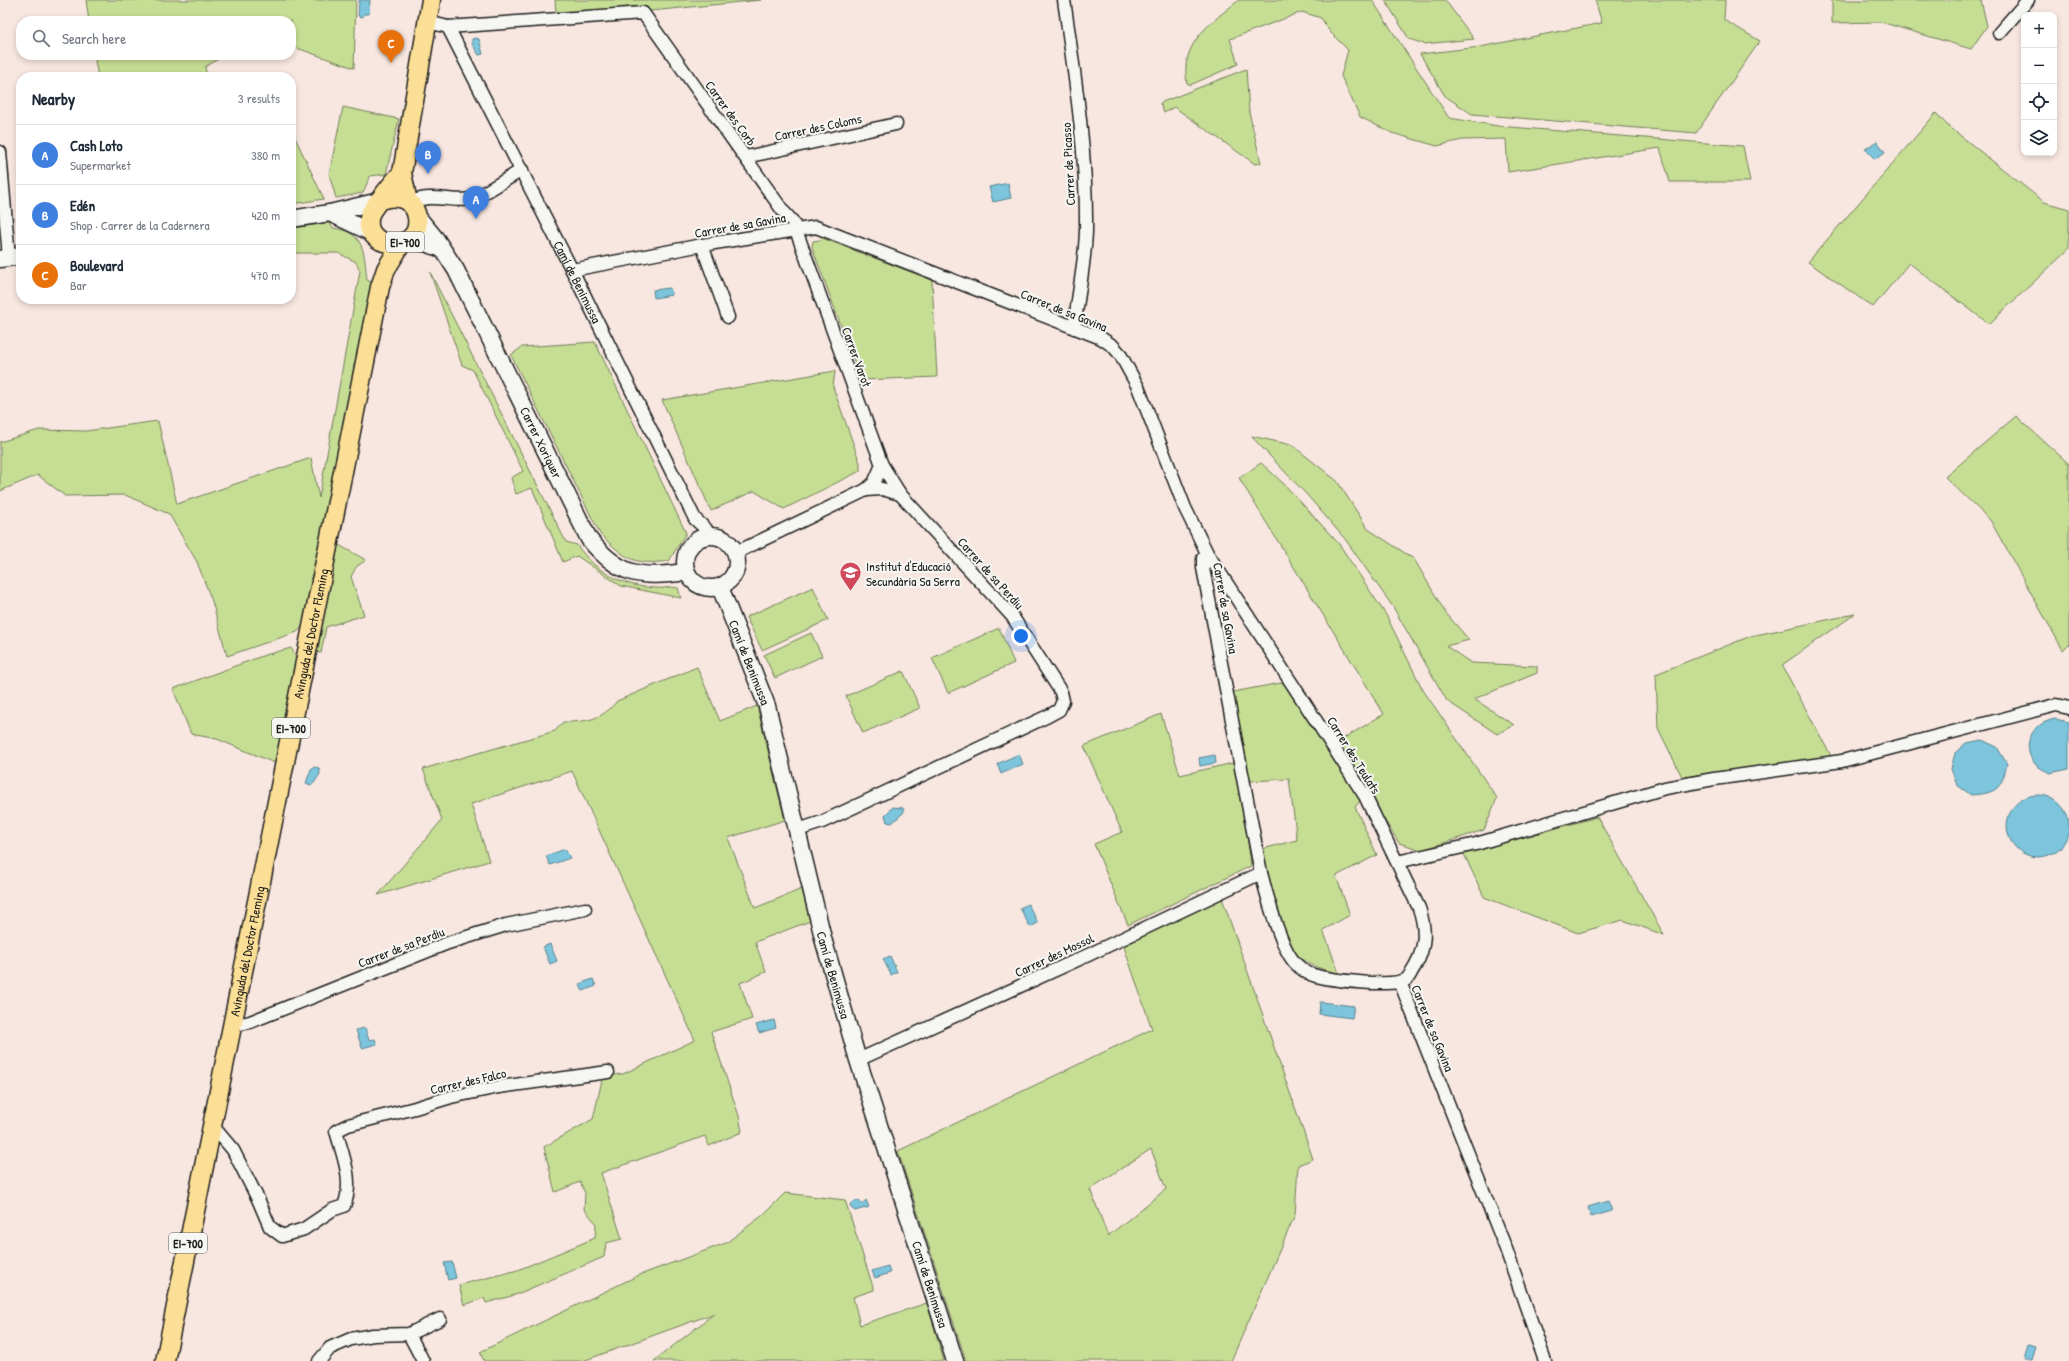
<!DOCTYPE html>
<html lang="en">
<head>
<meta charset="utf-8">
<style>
	:root { --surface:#fff; --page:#f6f6f7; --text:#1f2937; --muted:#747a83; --line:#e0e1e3; --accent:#b45309 }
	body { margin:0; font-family:"Patrick Hand",sans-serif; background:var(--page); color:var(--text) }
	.controls { position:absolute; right:12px; top:12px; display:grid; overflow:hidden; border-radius:8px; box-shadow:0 2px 6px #0003 }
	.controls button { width:36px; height:36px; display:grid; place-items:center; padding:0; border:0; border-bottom:1px solid var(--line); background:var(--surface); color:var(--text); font:20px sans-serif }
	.you { position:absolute; left:1021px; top:636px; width:14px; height:14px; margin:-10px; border:3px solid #fff; border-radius:50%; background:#1a73e8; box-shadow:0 0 0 6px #1a73e833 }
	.badge { display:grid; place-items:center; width:26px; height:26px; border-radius:50%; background:var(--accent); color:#fff; font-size:13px; font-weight:700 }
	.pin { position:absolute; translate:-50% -33px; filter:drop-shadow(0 1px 2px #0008) }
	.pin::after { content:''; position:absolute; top:21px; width:14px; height:12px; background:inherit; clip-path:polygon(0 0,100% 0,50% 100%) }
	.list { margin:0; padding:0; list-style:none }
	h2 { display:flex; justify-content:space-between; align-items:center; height:52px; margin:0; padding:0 16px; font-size:17px }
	h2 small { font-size:13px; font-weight:400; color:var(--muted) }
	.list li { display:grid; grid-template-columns:26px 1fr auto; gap:12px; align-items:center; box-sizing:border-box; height:60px; padding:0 16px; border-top:1px solid var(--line) }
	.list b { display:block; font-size:15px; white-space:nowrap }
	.list p { margin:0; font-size:13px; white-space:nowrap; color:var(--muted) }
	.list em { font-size:13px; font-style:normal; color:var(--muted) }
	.icon { flex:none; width:22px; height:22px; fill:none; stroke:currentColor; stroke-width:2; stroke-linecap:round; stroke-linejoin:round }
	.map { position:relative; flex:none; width:2069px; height:1361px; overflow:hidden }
	.search { position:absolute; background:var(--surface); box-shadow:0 2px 6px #0003; left:16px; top:16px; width:280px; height:44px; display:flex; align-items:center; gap:10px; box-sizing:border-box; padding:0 14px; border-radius:16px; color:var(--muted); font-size:15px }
	.panel { position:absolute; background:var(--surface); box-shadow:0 2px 6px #0003; left:16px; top:72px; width:280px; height:232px; border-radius:16px }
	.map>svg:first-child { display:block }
	.green { fill:#c6de94; stroke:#717d58; fill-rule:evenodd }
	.water { fill:#7cc5dc; stroke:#56818f }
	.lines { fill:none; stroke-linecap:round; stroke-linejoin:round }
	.street-casing { stroke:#1c1c1c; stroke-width:15 }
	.secondary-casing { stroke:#1c1c1c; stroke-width:19 }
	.primary-casing { stroke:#1c1c1c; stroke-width:21 }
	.street { stroke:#f6f6f2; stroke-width:12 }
	.secondary { stroke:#f6f6f2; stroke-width:16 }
	.primary { stroke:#fbdf96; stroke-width:18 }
	.labels { text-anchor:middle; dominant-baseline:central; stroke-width:4; stroke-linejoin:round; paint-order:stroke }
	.shield { fill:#f6f6f2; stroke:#5d5d5c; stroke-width:1 }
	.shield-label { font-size:12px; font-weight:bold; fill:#1c1c1c }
	.street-label { font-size:13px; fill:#1c1c1c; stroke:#f6f6f2 }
	.poi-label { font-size:13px; fill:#1c1c1c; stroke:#f6f6f2; text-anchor:start }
</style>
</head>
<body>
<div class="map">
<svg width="2069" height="1361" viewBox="0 0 2069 1361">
	<rect width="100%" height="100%" fill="#f8e7e0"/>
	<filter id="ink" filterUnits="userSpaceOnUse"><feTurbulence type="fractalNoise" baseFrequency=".025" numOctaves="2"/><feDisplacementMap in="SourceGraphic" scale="8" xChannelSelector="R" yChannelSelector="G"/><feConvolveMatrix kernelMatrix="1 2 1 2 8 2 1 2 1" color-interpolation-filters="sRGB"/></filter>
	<g filter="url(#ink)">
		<path class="green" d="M 86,0 L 356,0 L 354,68 L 291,46 L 291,21 L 89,21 Z
			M 555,0 L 761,0 L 651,11 L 645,6 L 556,14 Z
			M 1239,0 L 1372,0 L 1449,118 L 1498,126 L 1743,146 L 1750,182 L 1670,182 L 1660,148 L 1508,172 L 1506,139 L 1462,140 L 1437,146 L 1392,133 L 1360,117 L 1341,76 L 1348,50 L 1330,32 L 1321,18 L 1302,12 L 1230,39 L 1238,64 L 1190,85 L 1187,83 C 1179,43 1212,22 1239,0 Z
			M 1385,0 L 1445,0 L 1474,39 L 1424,44 L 1409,39 Z
			M 1595,0 L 1725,0 L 1724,20 L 1760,41 L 1696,133 L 1472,114 L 1445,96 L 1420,54 L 1480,47 L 1602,23 Z
			M 1832,0 L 1981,0 L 1987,26 L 1971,49 L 1881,22 L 1832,23 Z
			M 94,55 L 225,55 L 205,67 L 207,77 L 98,77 Z
			M 1246,69 L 1249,112 L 1261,163 L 1255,164 L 1174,107 L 1164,113 L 1160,103 Z
			M 343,107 L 399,119 L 386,174 L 370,176 L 363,193 L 336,198 L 329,174 Z
			M 1936,113 L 1947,125 L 2044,202 L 2069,209 L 2069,249 L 1989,324 L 1909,263 L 1873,307 L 1808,262 Z
			M 291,129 L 324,199 L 291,204 Z
			M 329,223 L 333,228 C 366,232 364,254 367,280 L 373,283 L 306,623 L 297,632 L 227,656 L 212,601 L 197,562 L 169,514 L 125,495 L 65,496 L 38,475 L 0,491 L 0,442 L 39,430 L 86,431 L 158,421 L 177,504 L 311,458 L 319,498 L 360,271 L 356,262 L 338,253 L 291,253 L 291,228 Z
			M 822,238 L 932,280 L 937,377 L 861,380 L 812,247 L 813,241 L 820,240 Z
			M 430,272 L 566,542 L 577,545 C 595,572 624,587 656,588 C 664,589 670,586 678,588 L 681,598 L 621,586 L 577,556 L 563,562 L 532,488 L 516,494 L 511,478 L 523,471 L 473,370 L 462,365 Z
			M 595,342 L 686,533 L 669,561 C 633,566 625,558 600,534 L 511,355 L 522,347 Z
			M 835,371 L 833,387 L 860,463 L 860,471 L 784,509 L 754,491 L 711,511 L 662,400 Z
			M 2016,416 L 2069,464 L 2069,644 L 2063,650 L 1990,520 L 1945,477 Z
			M 1251,436 L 1292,445 L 1337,481 L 1368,529 L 1414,559 L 1445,612 L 1469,640 L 1446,646 L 1471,663 L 1537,666 L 1537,673 L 1474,699 L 1514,725 L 1497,734 L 1447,701 L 1393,607 L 1345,539 L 1307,495 Z
			M 1261,463 L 1284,484 L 1339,544 L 1386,615 L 1423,690 L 1497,798 L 1484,830 L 1422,850 L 1399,843 L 1336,743 L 1384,714 L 1239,478 Z
			M 335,543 L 366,560 L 356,567 L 351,577 L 364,615 L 326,627 L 321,653 L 314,652 Z
			M 813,587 L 828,620 L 762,650 L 746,617 Z
			M 1855,614 L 1782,665 L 1831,756 L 1682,777 L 1658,728 L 1656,674 L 1751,636 Z
			M 999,628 L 1014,663 L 948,693 L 932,658 Z
			M 811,633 L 822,656 L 775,678 L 764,655 Z
			M 291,648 L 297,658 L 277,764 L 217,739 L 191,734 L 173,689 L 265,655 Z
			M 697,667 L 720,721 L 757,706 L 785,820 L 728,838 L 755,908 L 802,889 L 810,921 L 755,942 L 766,972 L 740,983 L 752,1019 L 711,1032 L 739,1116 L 742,1132 L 709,1146 L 705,1136 L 601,1173 L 622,1239 L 606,1243 L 604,1257 L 515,1295 L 486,1303 L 484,1298 L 464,1305 L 459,1285 L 518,1270 L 595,1238 L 596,1223 L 584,1209 L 585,1193 L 580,1182 L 555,1192 L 544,1147 L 593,1119 L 603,1076 L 623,1074 L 695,1040 L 572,771 L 471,804 L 489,861 L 378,895 L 442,820 L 423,769 L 555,731 L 563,722 C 586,722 602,720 617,701 Z
			M 903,671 L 920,708 L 863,733 L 846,696 Z
			M 1286,682 L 1360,801 L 1355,807 L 1377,855 L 1336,876 L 1350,915 L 1323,930 L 1339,973 C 1323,970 1310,966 1297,955 C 1283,942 1268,880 1262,859 L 1262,849 L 1297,840 L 1289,779 L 1250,781 L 1233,692 Z
			M 1161,714 L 1180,775 L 1238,762 L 1251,866 L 1128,925 L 1094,844 L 1122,832 L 1084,746 Z
			M 1597,817 L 1664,935 L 1623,920 L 1578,933 L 1484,897 L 1464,854 Z
			M 1222,898 L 1313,1159 L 1298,1165 L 1295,1215 L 1231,1361 L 966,1361 L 898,1151 L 1152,1029 L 1123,944 ZM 1151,1149 L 1166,1189 L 1108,1236 L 1090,1189 Z
			M 785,1193 L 845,1200 L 874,1290 L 853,1297 L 860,1325 L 927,1303 L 944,1361 L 654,1361 L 715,1313 L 583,1361 L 484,1361 L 480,1352 L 637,1276 L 726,1243 L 763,1215 Z"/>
		<path class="water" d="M 359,0 L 370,0 L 369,14 L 364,14 L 363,17 L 358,16 Z
			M 475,38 L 479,39 L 483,54 L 479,55 L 472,44 L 472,39 Z
			M 1877,141 L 1885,152 L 1875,159 L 1865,149 Z
			M 1008,183 L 1011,198 L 993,202 L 989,187 Z
			M 670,288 L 672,295 L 654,298 L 653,290 Z
			M 2055,719 L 2069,722 L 2069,769 L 2050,773 C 2046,771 2040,768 2036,765 C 2019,746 2032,723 2055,719 Z
			M 1982,740 L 1997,747 L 2007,764 C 2001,789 1998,793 1971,795 L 1957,785 L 1951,769 L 1955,753 L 1966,743 Z
			M 1019,754 L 1023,764 L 1001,774 L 997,764 Z
			M 1215,755 L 1216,763 L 1200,766 L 1199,758 Z
			M 314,767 L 319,768 L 320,774 L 314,783 L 311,785 L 306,783 L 311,769 Z
			M2007 826a31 31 0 1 1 62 0a31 31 0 1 1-62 0Z
			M 893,807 L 903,808 L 904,812 L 892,823 L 887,822 L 885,815 Z
			M 565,849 L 570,858 L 550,865 L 546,856 Z
			M 1028,904 L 1038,923 L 1030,927 L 1020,908 Z
			M 550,944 L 557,961 L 550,964 L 543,947 Z
			M 890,956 L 897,972 L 891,975 L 883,959 Z
			M 593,979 L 596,986 L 583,991 L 579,984 Z
			M 1320,1002 L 1354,1006 L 1352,1018 L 1319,1014 Z
			M 774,1020 L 776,1028 L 759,1033 L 756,1025 Z
			M 365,1028 L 369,1040 L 375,1039 L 377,1044 L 362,1048 L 356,1030 Z
			M 866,1200 L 869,1207 L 855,1211 L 851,1208 L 850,1205 L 855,1201 L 859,1201 L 862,1204 Z
			M 1608,1201 L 1612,1211 L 1591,1217 L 1588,1207 Z
			M 452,1262 L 456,1278 L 448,1280 L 444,1263 Z
			M 888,1266 L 890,1273 L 875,1278 L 872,1271 Z
			M 2028,1346 L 2036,1348 L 2032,1361 L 2024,1361 Z"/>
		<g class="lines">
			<defs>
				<g id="street">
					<path d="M 1064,0 C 1075,77 1087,153 1086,231 C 1085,263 1078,296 1074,328"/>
					<path d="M 428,22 L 448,27 L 643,13 L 783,211 L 793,222 L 882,465 L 900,494"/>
					<path id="s1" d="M 448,27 L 572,270 L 695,519 L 706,529 L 707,537"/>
					<path d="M 1999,33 L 2028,0"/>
					<path d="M 0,152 L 9,258"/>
					<path d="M 746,157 L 896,124"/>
					<path d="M 409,203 C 433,192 450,203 474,199 L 522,170"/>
					<path d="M 702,245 L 728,317"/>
					<path d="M 572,270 L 702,245 L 816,227 L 1101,338 L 1113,346 L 1120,354 L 1138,387 L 1185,508 L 1207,553 L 1365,796 L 1419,908 C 1426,929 1426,947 1415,966 C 1412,970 1410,976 1407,979 C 1394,988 1329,980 1313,975 C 1308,974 1300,968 1296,964 C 1280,948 1267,895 1261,873 L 1203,568 L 1203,558 L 1207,553"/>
					<path d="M 866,490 L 874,483 L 882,465"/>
					<path d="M 735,553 L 866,490 L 882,489 L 900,494 L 1012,616 L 1061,692 L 1063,701 L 1059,710 L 1048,716 L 822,822 L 798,830"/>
					<path d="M 1397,862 L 1476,844 L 1665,788 L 1714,779 L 1842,761 L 2056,705 L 2069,708"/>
					<path d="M 1400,982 L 1506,1249 L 1545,1361"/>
					<path d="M 231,1026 L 250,1022 L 448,943 L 506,925 L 585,909"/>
					<path d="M 858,1060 L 1086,956 L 1261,873"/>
					<path d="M 212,1125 L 233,1150 L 258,1199 L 270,1227 L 282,1236 L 304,1229 L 332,1210 L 344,1206 C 354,1181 343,1156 336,1131 L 348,1125 L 415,1108 L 451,1097 L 499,1087 L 608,1072"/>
					<path d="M 409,1334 L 423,1361"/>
					<path d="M 319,1361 L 330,1348 L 351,1339 L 373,1335 L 409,1334 L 440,1319"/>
				</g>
				<g id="secondary">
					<path d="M 330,213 L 372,233"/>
					<path id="s2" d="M 417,216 L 436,239 L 456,270 L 589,539 C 620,577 640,578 686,572"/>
					<path d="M 291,219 L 330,213 L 379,201"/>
					<path d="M 406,241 L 425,243 L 442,249"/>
					<path d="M 0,259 L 21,256"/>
					<circle cx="711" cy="562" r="26"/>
					<path id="s3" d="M 720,587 L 767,706 L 824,942 L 858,1060 L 955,1361"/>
				</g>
				<g id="primary">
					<path d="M 381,200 C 396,194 414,199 417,217 C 423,255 359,251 370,214 C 372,209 396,178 402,173"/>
					<path d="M 408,202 L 402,173 L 431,0"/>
					<path id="s4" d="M 165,1361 L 380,287 L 386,269 L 402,243"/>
				</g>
			</defs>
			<use href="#street" class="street-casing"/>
			<use href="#secondary" class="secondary-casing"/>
			<use href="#primary" class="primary-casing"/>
			<use href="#street" class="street"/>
			<use href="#secondary" class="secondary"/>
			<use href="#primary" class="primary"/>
		</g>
	</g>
	<defs>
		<symbol id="university-pin" viewBox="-11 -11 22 30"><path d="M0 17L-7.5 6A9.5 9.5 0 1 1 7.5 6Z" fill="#d1495b" stroke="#f6f6f2"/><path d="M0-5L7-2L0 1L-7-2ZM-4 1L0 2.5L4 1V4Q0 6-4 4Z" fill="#fff"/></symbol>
	</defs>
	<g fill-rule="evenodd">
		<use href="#university-pin" x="838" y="560" width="25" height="34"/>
	</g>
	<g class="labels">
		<g class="shield">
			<rect x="386" y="232" width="38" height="20" rx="3"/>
			<rect x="272" y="718" width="38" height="20" rx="3"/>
			<rect x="169" y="1233" width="38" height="20" rx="3"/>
		</g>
		<g class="shield-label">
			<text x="405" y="242">EI-700</text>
			<text x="291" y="728">EI-700</text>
			<text x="188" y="1243">EI-700</text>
		</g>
		<g class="street-label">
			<text transform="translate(731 113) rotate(54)">Carrer des Corb</text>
			<text transform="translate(818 127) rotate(-12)">Carrer des Coloms</text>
			<text transform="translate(1068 164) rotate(-93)">Carrer de Picasso</text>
			<text transform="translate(740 225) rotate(-10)">Carrer de sa Gavina</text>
			<text stroke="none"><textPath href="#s1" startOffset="286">Camí de Benimussa</textPath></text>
			<text transform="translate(1064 310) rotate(22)">Carrer de sa Gavina</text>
			<text transform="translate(857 357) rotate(70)">Carrer Varot</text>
			<text stroke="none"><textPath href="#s2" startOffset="259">Carrer Xoriguer</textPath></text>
			<text transform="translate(991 573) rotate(48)">Carrer de sa Perdiu</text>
			<text transform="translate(1226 608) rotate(80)">Carrer de sa Gavina</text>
			<text stroke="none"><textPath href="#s4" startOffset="742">Avinguda del Doctor Fleming</textPath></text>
			<text stroke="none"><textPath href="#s3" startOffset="81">Camí de Benimussa</textPath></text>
			<text transform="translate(1354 755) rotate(58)">Carrer des Teulats</text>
			<text transform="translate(401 947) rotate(-21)">Carrer de sa Perdiu</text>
			<text stroke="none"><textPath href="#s4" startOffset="418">Avinguda del Doctor Fleming</textPath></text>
			<text transform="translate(1054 955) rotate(-25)">Carrer des Mossol</text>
			<text stroke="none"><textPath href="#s3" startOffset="405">Camí de Benimussa</textPath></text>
			<text transform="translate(1433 1028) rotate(68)">Carrer de sa Gavina</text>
			<text transform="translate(468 1081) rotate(-13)">Carrer des Falco</text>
			<text stroke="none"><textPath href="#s3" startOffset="729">Camí de Benimussa</textPath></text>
		</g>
		<g class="poi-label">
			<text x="866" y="566">Institut d'Educació<tspan x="866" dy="15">Secundària Sa Serra</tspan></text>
		</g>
	</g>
</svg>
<div class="controls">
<button>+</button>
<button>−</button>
<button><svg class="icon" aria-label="locate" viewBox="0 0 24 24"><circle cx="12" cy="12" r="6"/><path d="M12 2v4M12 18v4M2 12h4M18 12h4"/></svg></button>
<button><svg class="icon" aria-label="layers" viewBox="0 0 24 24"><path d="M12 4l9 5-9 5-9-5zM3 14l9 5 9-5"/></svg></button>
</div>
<div class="you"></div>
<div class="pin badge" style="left:476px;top:219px;background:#3f7fe0">A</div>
<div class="pin badge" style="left:428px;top:174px;background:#3f7fe0">B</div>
<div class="pin badge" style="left:391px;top:63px;background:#e8710a">C</div>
<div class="search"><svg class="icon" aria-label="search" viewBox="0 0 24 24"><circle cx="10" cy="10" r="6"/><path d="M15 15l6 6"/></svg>Search here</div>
<section class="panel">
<h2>Nearby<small>3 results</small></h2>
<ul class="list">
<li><span class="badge" style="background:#3f7fe0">A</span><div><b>Cash Loto</b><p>Supermarket</p></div><em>380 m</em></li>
<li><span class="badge" style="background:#3f7fe0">B</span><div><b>Edén</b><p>Shop · Carrer de la Cadernera</p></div><em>420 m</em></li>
<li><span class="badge" style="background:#e8710a">C</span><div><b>Boulevard</b><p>Bar</p></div><em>470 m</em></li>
</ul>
</section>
</div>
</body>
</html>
